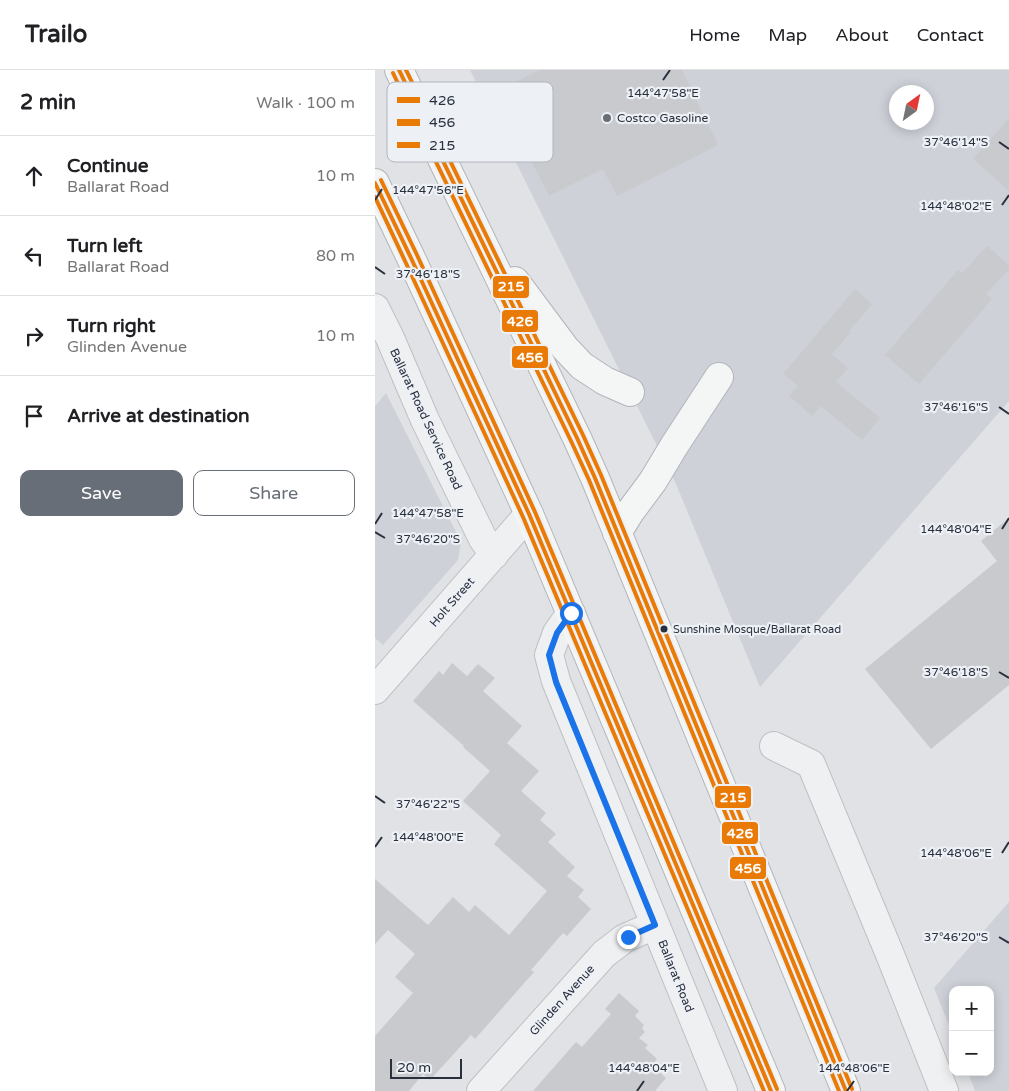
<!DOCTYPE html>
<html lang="en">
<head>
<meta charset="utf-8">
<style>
	:root { --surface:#fff; --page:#f2f2f2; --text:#202124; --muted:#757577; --line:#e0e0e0; --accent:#686e78 }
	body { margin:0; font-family:"Varela Round",sans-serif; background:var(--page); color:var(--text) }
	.controls { position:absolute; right:15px; bottom:15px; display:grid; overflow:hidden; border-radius:10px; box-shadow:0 2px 12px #0003 }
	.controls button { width:45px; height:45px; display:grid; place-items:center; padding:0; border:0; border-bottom:1px solid var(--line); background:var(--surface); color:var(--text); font:25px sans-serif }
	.compass { position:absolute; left:514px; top:15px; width:45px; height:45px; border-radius:50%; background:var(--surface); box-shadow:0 2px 12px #0003; rotate:33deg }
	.scale { position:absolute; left:15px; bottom:12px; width:72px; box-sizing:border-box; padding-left:5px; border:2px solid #282f3d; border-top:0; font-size:14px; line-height:18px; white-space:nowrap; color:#282f3d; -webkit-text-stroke:4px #edf0f5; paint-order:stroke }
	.stop { position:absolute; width:15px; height:15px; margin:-11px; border:4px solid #1a73e8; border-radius:50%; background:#fff }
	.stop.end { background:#1a73e8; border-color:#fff; box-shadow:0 1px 5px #0008 }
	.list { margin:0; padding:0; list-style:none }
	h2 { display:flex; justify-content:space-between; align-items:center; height:65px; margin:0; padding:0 20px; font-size:21px }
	h2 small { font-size:16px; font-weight:400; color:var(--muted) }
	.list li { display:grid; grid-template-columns:32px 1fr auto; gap:15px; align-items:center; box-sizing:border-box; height:80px; padding:0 20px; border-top:1px solid var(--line) }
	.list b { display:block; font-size:19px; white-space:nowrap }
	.list p { margin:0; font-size:16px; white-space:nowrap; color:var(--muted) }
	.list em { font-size:16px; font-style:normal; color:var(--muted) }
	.actions { display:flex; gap:10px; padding:15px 20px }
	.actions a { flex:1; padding:11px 0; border:1px solid var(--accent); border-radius:10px; text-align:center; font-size:18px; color:var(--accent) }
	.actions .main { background:var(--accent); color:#fff }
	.icon { flex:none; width:28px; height:28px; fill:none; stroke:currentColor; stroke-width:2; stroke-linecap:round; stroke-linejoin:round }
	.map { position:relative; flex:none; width:634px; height:1021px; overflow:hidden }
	header { display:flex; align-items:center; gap:30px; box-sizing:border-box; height:70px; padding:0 25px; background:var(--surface); border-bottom:1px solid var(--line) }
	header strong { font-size:24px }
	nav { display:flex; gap:28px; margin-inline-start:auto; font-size:18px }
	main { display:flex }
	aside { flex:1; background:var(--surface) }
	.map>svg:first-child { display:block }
	.built { fill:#ced1d8; fill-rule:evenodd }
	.building { fill:#c8cacd }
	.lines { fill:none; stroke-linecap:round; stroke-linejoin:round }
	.minor-casing { stroke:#bec0c3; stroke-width:30 }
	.highway-casing { stroke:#b2b5ba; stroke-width:30 }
	.minor { stroke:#eff0f2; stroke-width:28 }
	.highway { stroke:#f4f5f5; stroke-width:28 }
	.bus-1-casing { stroke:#edf0f5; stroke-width:8 }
	.bus-2-casing { stroke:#edf0f5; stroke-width:8 }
	.bus-3-casing { stroke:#edf0f5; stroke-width:8 }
	.bus-1 { stroke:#ea7a06; stroke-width:4 }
	.bus-2 { stroke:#ea7a06; stroke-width:4 }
	.bus-3 { stroke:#ea7a06; stroke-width:4 }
	.route { stroke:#1a73e8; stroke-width:6 }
	.ticks { fill:none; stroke:#282f3d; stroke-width:2 }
	.poi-dot { fill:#686e78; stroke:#edf0f5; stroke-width:2 }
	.bus-dot { fill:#282f3d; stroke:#edf0f5; stroke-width:2 }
	.labels { text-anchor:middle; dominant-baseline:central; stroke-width:4.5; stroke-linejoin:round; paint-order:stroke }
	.bus-label { font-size:11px; fill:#282f3d; stroke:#edf0f5; text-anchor:start }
	.poi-label { font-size:12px; fill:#282f3d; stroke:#edf0f5; text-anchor:start }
	.street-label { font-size:12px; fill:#282f3d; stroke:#edf0f5 }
	.key { fill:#edf0f5; stroke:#b2b6be; stroke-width:1 }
	.key-label { font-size:14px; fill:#282f3d }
	.ticks-label { font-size:12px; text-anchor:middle; fill:#282f3d; stroke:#edf0f5; stroke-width:4.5; stroke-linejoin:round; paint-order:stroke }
	.line-badge { stroke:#edf0f5; stroke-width:2 }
	.badge-label { font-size:14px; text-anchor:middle; font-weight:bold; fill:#fff }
</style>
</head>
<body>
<header>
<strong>Trailo</strong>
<nav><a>Home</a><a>Map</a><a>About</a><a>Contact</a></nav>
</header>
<main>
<aside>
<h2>2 min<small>Walk · 100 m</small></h2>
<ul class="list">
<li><svg class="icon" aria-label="ahead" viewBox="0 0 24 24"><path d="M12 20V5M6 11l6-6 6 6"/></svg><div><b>Continue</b><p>Ballarat Road</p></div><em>10 m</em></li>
<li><svg class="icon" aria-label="left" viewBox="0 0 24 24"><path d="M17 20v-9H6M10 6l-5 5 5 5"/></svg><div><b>Turn left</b><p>Ballarat Road</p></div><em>80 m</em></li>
<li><svg class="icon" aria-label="right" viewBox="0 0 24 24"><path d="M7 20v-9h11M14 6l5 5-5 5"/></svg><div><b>Turn right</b><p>Glinden Avenue</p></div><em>10 m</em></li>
<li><svg class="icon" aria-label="arrive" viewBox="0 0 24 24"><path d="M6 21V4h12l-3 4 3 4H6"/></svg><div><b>Arrive at destination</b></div></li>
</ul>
<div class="actions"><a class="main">Save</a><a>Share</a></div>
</aside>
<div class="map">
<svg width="634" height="1021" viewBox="0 0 634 1021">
	<rect width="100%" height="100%" fill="#e0e2e5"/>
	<path class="built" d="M 95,0 L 634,0 L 634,331 L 385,617 L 301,414 ZM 522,22 L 552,22 L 552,52 L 522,52 Z
		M 11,323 L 86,472 L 83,490 L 8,575 L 0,568 L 0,336 Z
		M 634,832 L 634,1021 L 600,1021 L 593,1002 L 615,1002 L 615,920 L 578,920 L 578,965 L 559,918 Z"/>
	<path class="building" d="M 164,0 L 307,0 L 343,75 L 242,126 L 228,99 L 174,126 L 121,22 Z
		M 634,48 L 634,121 L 598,89 Z
		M 612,176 L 634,195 L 634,199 L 611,224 L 617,229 L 544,314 L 510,285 L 583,200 L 587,203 Z
		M 480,219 L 497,234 L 474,261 L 476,262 L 457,284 L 473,298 L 461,312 L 505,348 L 487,370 L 446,336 L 437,346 L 414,326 L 423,316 L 408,304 Z
		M 634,448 L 634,615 L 556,679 L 490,599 L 622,491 L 606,471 Z
		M 77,593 L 92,606 L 103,594 L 120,608 L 108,621 L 147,656 L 132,673 L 164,701 L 146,721 L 171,743 L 165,750 L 181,764 L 173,772 L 200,797 L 192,806 L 209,820 L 203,827 L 216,839 L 192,866 L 188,863 L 156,900 L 159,902 L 100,969 L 96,965 L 55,1010 L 48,1004 L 34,1021 L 0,1021 L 0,966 L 38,923 L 20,907 L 40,884 L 13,860 L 0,874 L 0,809 L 53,855 L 78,827 L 94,842 L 100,835 L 134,865 L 172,821 L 119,774 L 126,765 L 88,731 L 115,701 L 88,677 L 89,676 L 38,631 L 64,601 L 68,605 Z
		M 244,923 L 264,941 L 260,946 L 269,955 L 267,958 L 270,962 L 264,968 L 273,975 L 270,978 L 282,989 L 280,992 L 284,995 L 281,999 L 291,1008 L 280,1021 L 158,1021 L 201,972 L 207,977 L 236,944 L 230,939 Z"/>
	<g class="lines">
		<defs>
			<path id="minor" d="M 0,238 L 15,268 L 50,350 L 108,469 L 119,485
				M 196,543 L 182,563 L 174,585 L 181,611 L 348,1021
				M 0,620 L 154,444
				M 399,676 L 436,694 L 516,887 L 569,1021
				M 106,1021 L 229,884 L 250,868 L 280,855"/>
			<path id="highway" d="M 24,0 L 202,368 L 220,408 L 471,1021
				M 0,113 L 36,188 L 154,444 L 396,1021
				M 140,211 L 190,278 L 207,296 L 230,311 L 255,322
				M 242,463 L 255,442 L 278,411 L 299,376 L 344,307"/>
		</defs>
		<use href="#minor" class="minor-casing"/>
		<use href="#highway" class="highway-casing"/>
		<use href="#minor" class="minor"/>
		<use href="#highway" class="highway"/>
		<defs>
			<path id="bus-1" d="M 24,0 L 202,368 L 220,408 L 471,1021
				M 0,113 L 36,188 L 154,444 L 396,1021"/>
			<path id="bus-2" d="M 18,3 L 196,371 L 214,410 L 464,1021
				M 0,127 L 30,191 L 148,447 L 389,1021"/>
			<path id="bus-3" d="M 31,0 L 208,365 L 226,405 L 477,1019
				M 6,110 L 42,185 L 160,442 L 402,1019"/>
		</defs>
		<use href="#bus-1" class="bus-1-casing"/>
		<use href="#bus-2" class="bus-2-casing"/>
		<use href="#bus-3" class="bus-3-casing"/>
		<use href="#bus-1" class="bus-1"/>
		<use href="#bus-2" class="bus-2"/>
		<use href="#bus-3" class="bus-3"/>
	</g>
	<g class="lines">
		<path class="route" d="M 196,543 L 182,563 L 174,585 L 181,612 L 280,855 L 253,867"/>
	</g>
	<path class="ticks" d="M 288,10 L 295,0M 624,72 L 634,79M 0,130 L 7,119M 627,135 L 634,125M 0,197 L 10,204M 624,337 L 634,344M 0,454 L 7,443M 627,459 L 634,448M 0,462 L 10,468M 624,602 L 634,608M 0,726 L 10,733M 0,777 L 7,767M 627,783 L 634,772M 624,867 L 634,873M 262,1021 L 269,1011M 472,1021 L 479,1011"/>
	<circle class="poi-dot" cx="232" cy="48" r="5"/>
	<circle class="bus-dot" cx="289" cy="559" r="4.5"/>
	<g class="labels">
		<g class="bus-label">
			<text x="298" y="559">Sunshine Mosque/Ballarat Road</text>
		</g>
		<g class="poi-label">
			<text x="242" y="48">Costco Gasoline</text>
		</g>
		<g class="street-label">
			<text transform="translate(51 349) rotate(65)">Ballarat Road Service Road</text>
			<text transform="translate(77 532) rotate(-49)">Holt Street</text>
			<text transform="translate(301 906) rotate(68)">Ballarat Road</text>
			<text transform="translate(187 930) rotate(-48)">Glinden Avenue</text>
		</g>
	</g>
	<rect x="12" y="12" width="166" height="80" rx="8" class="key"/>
	<rect x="22" y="27" width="23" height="6" fill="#ea7a06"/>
	<rect x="22" y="49" width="23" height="7" fill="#ea7a06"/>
	<rect x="22" y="72" width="23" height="6" fill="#ea7a06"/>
	<g class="key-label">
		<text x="54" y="35">426</text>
		<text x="54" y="57">456</text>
		<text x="54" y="80">215</text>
	</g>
	<g class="ticks-label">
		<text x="288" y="27">144°47'58"E</text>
		<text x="581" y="76">37°46'14"S</text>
		<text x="53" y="124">144°47'56"E</text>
		<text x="581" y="140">144°48'02"E</text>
		<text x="53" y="208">37°46'18"S</text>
		<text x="581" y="341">37°46'16"S</text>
		<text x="53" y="447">144°47'58"E</text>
		<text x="581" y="463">144°48'04"E</text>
		<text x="53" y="473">37°46'20"S</text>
		<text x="581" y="606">37°46'18"S</text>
		<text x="53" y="738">37°46'22"S</text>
		<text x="53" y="771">144°48'00"E</text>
		<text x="581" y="787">144°48'06"E</text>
		<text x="581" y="871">37°46'20"S</text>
		<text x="269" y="1002">144°48'04"E</text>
		<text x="479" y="1002">144°48'06"E</text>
	</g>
	<g class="line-badge">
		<rect x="117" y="205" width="38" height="24" rx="5" fill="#ea7a06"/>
		<rect x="126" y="239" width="38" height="24" rx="5" fill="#ea7a06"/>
		<rect x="136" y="275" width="38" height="24" rx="5" fill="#ea7a06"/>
		<rect x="339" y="715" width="38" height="24" rx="5" fill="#ea7a06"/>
		<rect x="346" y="751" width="38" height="24" rx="5" fill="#ea7a06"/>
		<rect x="354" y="786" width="38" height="24" rx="5" fill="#ea7a06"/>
	</g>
	<g class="badge-label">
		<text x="136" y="221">215</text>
		<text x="145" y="256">426</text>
		<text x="155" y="292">456</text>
		<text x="358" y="732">215</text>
		<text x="365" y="768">426</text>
		<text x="373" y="803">456</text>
	</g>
</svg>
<div class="controls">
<button>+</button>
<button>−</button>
</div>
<svg class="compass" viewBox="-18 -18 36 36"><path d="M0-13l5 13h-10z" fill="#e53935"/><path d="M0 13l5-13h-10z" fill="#757577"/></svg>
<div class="scale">20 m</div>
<div class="stop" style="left:196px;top:543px"></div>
<div class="stop end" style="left:253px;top:867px"></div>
</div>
</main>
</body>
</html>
